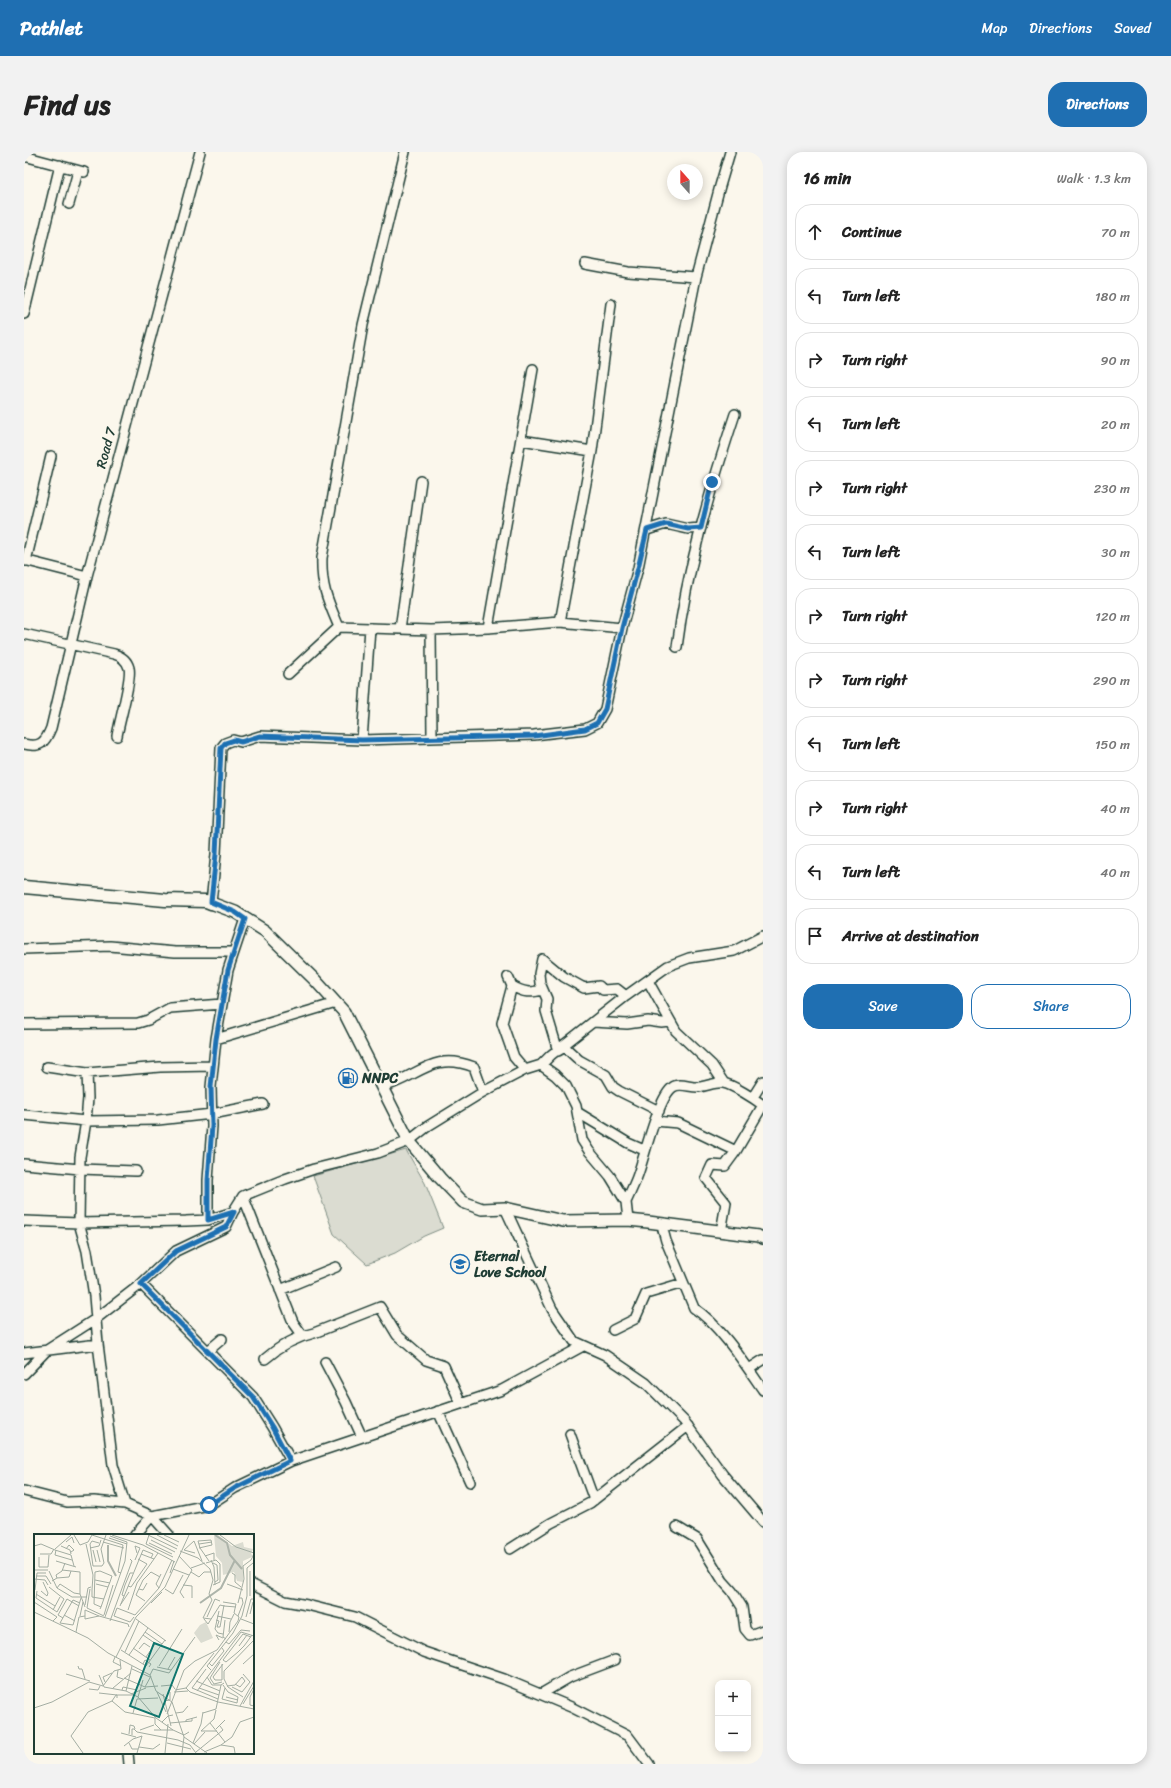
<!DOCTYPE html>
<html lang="en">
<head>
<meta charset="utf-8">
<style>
	:root { --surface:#fff; --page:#f2f2f2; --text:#222; --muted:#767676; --line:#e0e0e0; --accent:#1f6fb2 }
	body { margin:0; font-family:Sriracha,sans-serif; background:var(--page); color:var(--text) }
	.controls { position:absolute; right:12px; bottom:12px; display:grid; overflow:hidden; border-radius:8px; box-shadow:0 2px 10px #0003 }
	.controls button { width:36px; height:36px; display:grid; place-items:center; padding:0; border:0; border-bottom:1px solid var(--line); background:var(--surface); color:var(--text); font:20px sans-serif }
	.compass { position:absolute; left:643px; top:12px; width:36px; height:36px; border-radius:50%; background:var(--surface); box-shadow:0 2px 10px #0003; rotate:339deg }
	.stop { position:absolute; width:12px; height:12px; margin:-9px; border:3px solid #1f6fb2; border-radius:50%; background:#fff }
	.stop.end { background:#1f6fb2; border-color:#fff; box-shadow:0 1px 4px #0008 }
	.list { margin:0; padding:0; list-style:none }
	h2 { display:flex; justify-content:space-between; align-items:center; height:52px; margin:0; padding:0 16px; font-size:17px }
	h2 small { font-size:13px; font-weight:400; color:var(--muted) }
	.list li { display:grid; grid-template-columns:26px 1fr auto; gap:12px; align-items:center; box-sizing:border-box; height:56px; margin:0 8px 8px; padding:0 8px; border:1px solid var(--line); border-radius:16px }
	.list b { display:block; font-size:15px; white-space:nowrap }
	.list em { font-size:13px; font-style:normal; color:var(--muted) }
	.actions { display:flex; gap:8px; padding:12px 16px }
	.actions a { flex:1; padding:9px 0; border:1px solid var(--accent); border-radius:16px; text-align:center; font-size:14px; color:var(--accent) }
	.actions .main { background:var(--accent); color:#fff }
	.icon { flex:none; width:22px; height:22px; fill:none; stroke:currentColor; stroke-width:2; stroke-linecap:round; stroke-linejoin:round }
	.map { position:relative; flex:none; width:739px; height:1612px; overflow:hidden; border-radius:16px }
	header { display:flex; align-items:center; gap:24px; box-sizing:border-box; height:56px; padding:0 20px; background:var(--accent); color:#fff }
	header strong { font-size:19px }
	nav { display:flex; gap:22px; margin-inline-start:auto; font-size:14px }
	.intro { display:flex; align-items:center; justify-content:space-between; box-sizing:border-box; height:96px; padding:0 24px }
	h1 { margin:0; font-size:28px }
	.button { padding:10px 18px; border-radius:16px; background:var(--accent); color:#fff; font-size:14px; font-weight:700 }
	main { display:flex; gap:24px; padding:0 24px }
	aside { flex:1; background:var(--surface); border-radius:16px; box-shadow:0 2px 10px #0003 }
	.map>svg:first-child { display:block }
	.park { fill:#dbdcd1; stroke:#7d8c82 }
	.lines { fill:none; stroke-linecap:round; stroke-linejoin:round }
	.minor-casing { stroke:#1f3d34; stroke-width:12 }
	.tertiary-casing { stroke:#1f3d34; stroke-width:14 }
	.secondary-casing { stroke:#1f3d34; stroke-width:15 }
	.minor { stroke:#fbf7ec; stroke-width:9 }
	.tertiary { stroke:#fbf7ec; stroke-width:11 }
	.secondary { stroke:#fbf7ec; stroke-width:12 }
	.route { stroke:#1f6fb2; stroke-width:5 }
	.labels { text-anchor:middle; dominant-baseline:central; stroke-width:4; stroke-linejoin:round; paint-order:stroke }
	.street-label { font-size:14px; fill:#1f3d34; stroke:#fbf7ec }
	.poi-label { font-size:14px; font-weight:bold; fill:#1f3d34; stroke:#fbf7ec; text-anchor:start }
	.inset-river { fill:none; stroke:#adb4aa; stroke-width:2 }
	.inset-road { fill:none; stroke:#a3ada2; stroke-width:1 }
	.view { fill:#0f766e; fill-opacity:0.15; stroke:#0f766e; stroke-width:2 }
	.inset-edge { fill:none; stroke:#1f3d34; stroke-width:2 }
</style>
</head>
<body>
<header>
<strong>Pathlet</strong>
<nav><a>Map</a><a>Directions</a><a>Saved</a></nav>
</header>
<div class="intro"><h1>Find us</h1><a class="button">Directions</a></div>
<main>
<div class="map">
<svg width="739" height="1612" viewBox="0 0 739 1612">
	<rect width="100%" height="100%" fill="#fbf7ec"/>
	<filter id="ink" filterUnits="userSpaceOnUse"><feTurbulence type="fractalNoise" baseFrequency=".025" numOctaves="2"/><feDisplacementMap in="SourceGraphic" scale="8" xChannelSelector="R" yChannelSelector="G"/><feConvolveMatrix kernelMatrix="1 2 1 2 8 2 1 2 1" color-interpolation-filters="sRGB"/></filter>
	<g filter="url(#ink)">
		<path class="park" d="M 382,998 L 401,1031 L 419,1076 L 400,1084 L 371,1101 L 343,1112 L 310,1082 L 289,1024 Z"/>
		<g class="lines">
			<defs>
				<path id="minor" d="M 0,4 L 60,20
					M 45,52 L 54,19
					M 561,112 L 604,120 L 672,125
					M 0,162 L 36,13
					M 497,288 L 568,299
					M 623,378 L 642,372 L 664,377 L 677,376
					M 0,408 L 63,424
					M 2,409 L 27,304
					M 536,470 L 568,299 L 587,152
					M 315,475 C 304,449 297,435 298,406 L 339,173 L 381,0
					M 464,476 L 509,217
					M 376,477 L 397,329
					M 407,478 L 408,585
					M 0,482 L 90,502 C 97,504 103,508 105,516 C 108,526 95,571 93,584
					M 653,495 C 663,416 686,338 711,262
					M 264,522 L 315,475 L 407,478 L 464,476 L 536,470 L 598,476
					M 338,588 L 346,476
					M 0,592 C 16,596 21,591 27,576 L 63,424 L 176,0
					M 187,751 L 192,702 L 197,596 L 201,591 L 209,588 L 217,590 L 236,584 L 338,588 L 510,583 L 561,577 L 573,571 L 581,557 L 598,476 L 614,416 L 672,125 L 696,34 L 706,0
					M 0,797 L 86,794 L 151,800 L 210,800
					M 518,807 L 515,822 L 516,831 L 523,847 L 522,859 L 534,899 L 539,896 L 543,897 L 555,908 L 582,923 L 589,935 L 595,939 L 635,959
					M 518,807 L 540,825 L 560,836 L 575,834 L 579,838 L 593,837 L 602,844
					M 484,825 L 488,834 L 478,871 L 490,905 L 501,918
					M 624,829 L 652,879 L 688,913 L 700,931
					M 488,834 C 500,841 506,841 519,838
					M 569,870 L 603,872 L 624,869 L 638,871 L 646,870
					M 0,872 L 114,871 L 124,868 L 146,856 L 198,852
					M 192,887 L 312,851
					M 517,913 L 531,923 L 542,934 L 552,954 L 558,988 L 565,999 L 586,1024 L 602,1050 L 604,1068
					M 23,915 L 63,921 L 136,915 L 189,914
					M 63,921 L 64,946 L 62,969 L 56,1005 L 55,1071 L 63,1099 L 70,1144 L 74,1192 L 89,1313 L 101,1352
					M 358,935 C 394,926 408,898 450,915 L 459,940 L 501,918 L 517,913 L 527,903 L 602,844 L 644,814 L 665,806 L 710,799 L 739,784
					M 729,945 L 739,929
					M 553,960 L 604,991 L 620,998
					M 0,963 L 62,969 L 134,968 L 188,962 L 239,952
					M 631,969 L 654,971 L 712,999
					M 0,1012 L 56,1017 L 112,1019
					M 219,1044 L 269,1170 L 279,1184
					M 602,1050 C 606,1041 610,1033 613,1025 C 620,1007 634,945 649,935 C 656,930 667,936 675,935 C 683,934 692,930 699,931 C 708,932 732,948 739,953 L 712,999 L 701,1014 L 688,1013 L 682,1026 L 702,1051 L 697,1080
					M 481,1056 L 528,1157 L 550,1189 L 581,1203 L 622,1231 L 660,1269 L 699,1323 L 739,1370
					M 184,1068 L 184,1028 L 188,974 L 187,935 L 192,887 L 204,818 L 221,767
					M 0,1069 L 55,1071 L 162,1069 L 184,1068 L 209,1060 L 219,1044 L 261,1027 L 290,1017 L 354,1001 L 385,989 L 404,974 L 459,940
					M 640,1072 L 639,1078 L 642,1089 L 670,1156 C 696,1173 721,1212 739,1238
					M 117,1132 L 229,1245 L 248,1275 L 267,1309
					M 256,1138 L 312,1115
					M 589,1178 L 611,1167 L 622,1142 L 659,1131
					M 184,1199 L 198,1187
					M 0,1201 L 74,1192
					M 241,1207 C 255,1195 272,1185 290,1181 L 356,1155 L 373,1183 L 402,1208 L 420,1214 L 437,1252
					M 301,1210 L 322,1250 L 338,1285
					M 725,1217 L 739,1208
					M 0,1222 L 23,1198 L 73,1166 L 117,1132 L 152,1099 L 202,1075 L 209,1060
					M 414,1259 L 446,1330
					M 546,1282 L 570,1348
					M 0,1339 L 43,1350 L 70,1349 L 101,1352 L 128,1364 L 145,1383
					M 653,1375 L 673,1387 L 699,1429 L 708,1439 L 718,1455 L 721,1477 L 726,1483 L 739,1478
					M 111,1383 L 128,1364 L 185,1353 L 211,1336 L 267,1309 L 478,1238 L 559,1194
					M 486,1397 L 527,1371 L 566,1351 L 664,1274
					M 229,1433 L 261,1449 L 283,1453 L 331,1465 L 400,1500 L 480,1527 L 547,1555 L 604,1584 L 625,1612
					M 517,1542 L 546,1525 L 591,1508
					M 104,1601 L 105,1612"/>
				<path id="tertiary" d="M 187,751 L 211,760 L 241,779 L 291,828 L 320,860 L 385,989 L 416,1026 L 439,1050 L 458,1057 L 481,1056 L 539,1069 L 604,1068 L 624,1070 L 734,1084 L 739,1086"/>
				<path id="secondary" d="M 0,735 L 141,748 L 182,749 L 187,751"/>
			</defs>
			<use href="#minor" class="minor-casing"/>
			<use href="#tertiary" class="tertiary-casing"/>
			<use href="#secondary" class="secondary-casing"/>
			<use href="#minor" class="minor"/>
			<use href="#tertiary" class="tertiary"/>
			<use href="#secondary" class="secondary"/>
		</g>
	</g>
	<g class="lines" filter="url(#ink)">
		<path class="route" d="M 185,1353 L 211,1336 L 266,1309 L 248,1275 L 229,1245 L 117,1132 L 152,1099 L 202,1075 L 210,1060 L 184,1068 L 184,1028 L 188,974 L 187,935 L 192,887 L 204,818 L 221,767 L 211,760 L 187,750 L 192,702 L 197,596 L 201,591 L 210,588 L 217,590 L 236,584 L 338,588 L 510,584 L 561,577 L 573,571 L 581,557 L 598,476 L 614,416 L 623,378 L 642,372 L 664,377 L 677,376 L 688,330"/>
	</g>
	<defs>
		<symbol id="fuel-ring" viewBox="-11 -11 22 22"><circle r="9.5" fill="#fbf7ec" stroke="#1f6fb2" stroke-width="1.5"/><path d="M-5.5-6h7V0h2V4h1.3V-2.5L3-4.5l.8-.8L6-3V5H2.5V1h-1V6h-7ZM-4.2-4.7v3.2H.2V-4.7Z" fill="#1f6fb2"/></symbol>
		<symbol id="school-ring" viewBox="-11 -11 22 22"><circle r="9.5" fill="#fbf7ec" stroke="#1f6fb2" stroke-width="1.5"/><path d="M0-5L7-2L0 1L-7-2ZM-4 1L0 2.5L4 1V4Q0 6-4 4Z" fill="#1f6fb2"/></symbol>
	</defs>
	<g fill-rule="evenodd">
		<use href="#fuel-ring" x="313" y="915" width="22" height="22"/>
		<use href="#school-ring" x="425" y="1101" width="22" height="22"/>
	</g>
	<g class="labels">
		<g class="street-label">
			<text transform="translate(82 296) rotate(-75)">Road 7</text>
		</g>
		<g class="poi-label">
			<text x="338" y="926">NNPC</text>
			<text x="450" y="1104">Eternal<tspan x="450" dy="16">Love School</tspan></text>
		</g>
	</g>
	<g transform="translate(10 1382)">
		<rect width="220" height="220" fill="#fbf7ec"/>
		<path d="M 180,1 L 184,1 L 198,12 L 209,8 L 210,13 L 219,15 L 217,20 L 220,22 L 209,27 L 209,48 L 203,47 L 200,38 L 189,41 L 188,29 L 182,22 ZM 172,88 L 179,104 L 167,109 L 160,99 L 166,91 Z" fill="#dbdcd1"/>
		<path class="inset-river" d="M 181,1 L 193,9 L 196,21 L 208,35M 74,11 L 74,27 L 82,42M 166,69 L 187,54 L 201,26"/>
		<path class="inset-road" d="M 40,1 L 46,11 L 54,8 L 58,1M 58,1 L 89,11 L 84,38 L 87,39M 78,1 L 109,11 L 141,28M 114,1 L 143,15M 115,1 L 112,10 L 139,23M 123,1 L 144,12M 130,1 L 145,8M 186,1 L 202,13 L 220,19M 76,2 L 93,8M 75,4 L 93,10M 117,6 L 141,18M 164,7 L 177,6 L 178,11 L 165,14M 164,7 L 166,14 L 175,27M 32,8 L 38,3 L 40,9M 69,8 L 90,14M 65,9 L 58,7 L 56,10 L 59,32 L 68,32 L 70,29 L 67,15 L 72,1M 115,9 L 138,20M 52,10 L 59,41 L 58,56M 165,10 L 178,8M 0,12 L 7,10 L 21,16M 27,12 L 36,16 L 37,20M 56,14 L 65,12 L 67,6M 21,15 L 37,1M 32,15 L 35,11 L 40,16 L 37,18M 21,16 L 37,21 L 40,32M 22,16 L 21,21 L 38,26M 59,16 L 62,28M 63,16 L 66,28M 146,17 L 164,24 L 176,35 L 179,46 L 175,60 L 178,66 L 169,84 L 177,85M 161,19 L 150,16 L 160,7 L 168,27M 6,20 L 17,20 L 20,15M 107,20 L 120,25 L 124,19M 145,22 L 158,36 L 146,58 L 150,64M 171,22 L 180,19 L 180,26M 5,23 L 5,33 L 14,33 L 15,21M 101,26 L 106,14 L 101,12 L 103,19M 177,26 L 180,33 L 181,51M 22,27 L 42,33M 172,29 L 182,26 L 186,30 L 186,48 L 179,51M 179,29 L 183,31 L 184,46 L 181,48M 157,34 L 171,29M 139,35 L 155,41M 0,36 L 14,36M 15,37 L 23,54 L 38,63 L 53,63M 37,37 L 46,38 L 46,60M 216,37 L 216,62M 157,38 L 165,43 L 170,38 L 177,38M 136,39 L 140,27M 198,39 L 201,41 L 201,48 L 207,53M 2,42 L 12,42 L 17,50M 23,44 L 35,43 L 37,37 L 28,36M 0,45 L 11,46 L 14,51M 61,46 L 76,49M 18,47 L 23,44 L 22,41 L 28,37 L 31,29M 62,50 L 74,53M 193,50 L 209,56M 149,51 L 158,52 L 158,64M 94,52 L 97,53 L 113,30 L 104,25M 15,53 L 30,65M 23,54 L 26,50 L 40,59 L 46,60 L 51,73M 125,54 L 122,50 L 127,40M 56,55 L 53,74 L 70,82M 105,55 L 109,56 L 113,49M 131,55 L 139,60 L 149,41M 1,56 L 3,39 L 12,39M 58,56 L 58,63 L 70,65M 3,57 L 2,64 L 23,78 L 30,65M 7,57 L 13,62 L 14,59 L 9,48M 2,60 L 21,72M 90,62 L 88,61 L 91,51 L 96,39 L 99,39M 111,67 L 102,61 L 109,46 L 117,38 L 126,43M 0,68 L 23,83 L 19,87M 117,69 L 128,58M 204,69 L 210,45 L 209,32 L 217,26 L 220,20M 87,70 L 95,58M 51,71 L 54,54 L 57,53M 86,72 L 109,16 L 119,20 L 117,24M 190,72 L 202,73M 66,75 L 67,73 L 74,53 L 76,48 L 78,42 L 66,37 L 61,38 L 60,70 L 67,73M 19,76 L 26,63M 51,76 L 51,85 L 65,82 L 94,90 L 95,93M 51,76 L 65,82M 94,76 L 103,49 L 120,25M 185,77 L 181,95 L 184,99 L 189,100M 0,78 L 54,104 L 74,119 L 116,141M 216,80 L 219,68M 30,81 L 41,87M 70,81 L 79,51M 101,81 L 125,54 L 138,26M 46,82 L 49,68M 183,82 L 197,85M 204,82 L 209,69 L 208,64 L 205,64M 71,83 L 91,27 L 93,8M 100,83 L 96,88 L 80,82 L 83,74 L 101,81M 173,83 L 181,65 L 186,67M 212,83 L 217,65 L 220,65M 29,84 L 24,81 L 33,65 L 45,72M 102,85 L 132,107M 170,85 L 174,90 L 186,71 L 190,72M 207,85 L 220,90M 182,86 L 185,87 L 183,93 L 186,93M 191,86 L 189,103 L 192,105M 76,87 L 98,27 L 96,25M 26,89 L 39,91 L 47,64M 26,89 L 39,66 L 46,69M 186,93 L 190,71M 42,98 L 45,83 L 51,82M 111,98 L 128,110M 195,98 L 196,88 L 200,80M 109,101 L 122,110M 217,103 L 209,100 L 189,126 L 192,128 L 204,118 L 210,112 L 213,108 L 218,101M 185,106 L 182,101 L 189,104M 192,108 L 195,110 L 207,96 L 216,97M 205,112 L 213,101M 99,114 L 116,126M 105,115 L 110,109 L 116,113M 87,116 L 112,132 L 131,106M 91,118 L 105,87M 95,121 L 114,94M 81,123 L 79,128 L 87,132M 82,123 L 102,83 L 131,53 L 155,1M 112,123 L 121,110M 186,128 L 176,144 L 180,150 L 188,148M 175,129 L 178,132 L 190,117 L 188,114M 109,130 L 111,126 L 117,130 L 115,133M 209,130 L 220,120M 44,132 L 45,135 L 48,135 L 51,145M 98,132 L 92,157 L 104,163 L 122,184 L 139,196 L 150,201 L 155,198M 125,132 L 148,95M 123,133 L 137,136M 98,135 L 116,143M 134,135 L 141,123M 172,135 L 158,154 L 184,165M 84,136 L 83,143 L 89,145M 177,136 L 173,132 L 199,99 L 208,82 L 213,62 L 213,34 L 219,29M 32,140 L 56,147M 65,141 L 70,153 L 92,157M 173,143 L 178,151 L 187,151M 90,144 L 111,153 L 124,152M 188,146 L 181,146 L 179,143 L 189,130M 188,146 L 188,130M 162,147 L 186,157M 71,148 L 69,143 L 78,139M 201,150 L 206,153 L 211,147 L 208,143M 189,151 L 194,158 L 204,163 L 203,169 L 188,165 L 191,154M 127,152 L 138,151 L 141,155M 193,152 L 201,151 L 208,143M 111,153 L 117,142M 198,153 L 208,158 L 216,148 L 209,140M 79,154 L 97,139M 152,154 L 180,119M 165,154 L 185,161M 55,155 L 64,156 L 66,152M 220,155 L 216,163 L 216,171 L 220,172M 88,156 L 89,153 L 103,156M 141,156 L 152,154 L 156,158M 163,157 L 207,98 L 220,102M 123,158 L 132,178M 140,158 L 154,157M 156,158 L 184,168 L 220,175M 65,159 L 83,161 L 83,164M 97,160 L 112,154M 129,160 L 137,192M 104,163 L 109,146M 192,163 L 204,166M 209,163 L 194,153 L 190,145 L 190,137 L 219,107M 78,167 L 91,178 L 121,184M 130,167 L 136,166 L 136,158M 209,170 L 220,152M 206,172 L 220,147M 0,174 L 18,168 L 55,148 L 69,152 L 80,137 L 87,135 L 86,126M 99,179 L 103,165 L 124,164M 142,179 L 149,178 L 154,172M 169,179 L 182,175 L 187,151 L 190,149M 133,180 L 150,136 L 161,127 L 183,116 L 204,87 L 205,83 L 200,79 L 202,70 L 189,68M 121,184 L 121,190 L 127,196M 128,188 L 134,182 L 139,181M 152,188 L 152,186 L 163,183M 136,189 L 158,187 L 158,184M 176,189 L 191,208M 182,195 L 191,186M 106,196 L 120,191M 120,196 L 139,196M 167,197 L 180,185 L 182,176M 167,197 L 183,197M 87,199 L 102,203M 95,200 L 96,191 L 100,192 L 101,195M 98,201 L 98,195 L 100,195 L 103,198 L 144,206 L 156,211 L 162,219M 150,203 L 173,219M 95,209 L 98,215 L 104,215M 133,209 L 157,215M 159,209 L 167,190 L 169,178M 160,210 L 171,198M 187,211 L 198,203 L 206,188 L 220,183M 90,212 L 99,205 L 108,202M 105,213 L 119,215 L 126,210M 162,218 L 189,196 L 186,192M 170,218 L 187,211 L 200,213 L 201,219M 49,219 L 37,202 L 54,178 L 78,167 L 82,161 L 100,161M 103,219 L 108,202M 131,219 L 134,190M 148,219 L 150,203 L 138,168 L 122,157 L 116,141 L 119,135 L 135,139 L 161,103"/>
		<path class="view" d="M 120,109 L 149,120 L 125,183 L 96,172 Z"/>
		<rect width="220" height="220" class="inset-edge"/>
	</g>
</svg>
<div class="controls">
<button>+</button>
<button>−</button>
</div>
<svg class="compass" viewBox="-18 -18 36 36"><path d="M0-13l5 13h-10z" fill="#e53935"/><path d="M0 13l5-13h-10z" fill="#767676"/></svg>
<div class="stop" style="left:185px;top:1353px"></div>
<div class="stop end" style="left:688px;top:330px"></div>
</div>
<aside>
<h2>16 min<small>Walk · 1.3 km</small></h2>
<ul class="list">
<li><svg class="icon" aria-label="ahead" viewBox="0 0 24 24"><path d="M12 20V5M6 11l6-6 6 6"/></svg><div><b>Continue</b></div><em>70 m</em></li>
<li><svg class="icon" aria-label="left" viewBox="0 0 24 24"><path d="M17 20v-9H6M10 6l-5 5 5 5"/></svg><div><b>Turn left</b></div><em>180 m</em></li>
<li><svg class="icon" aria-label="right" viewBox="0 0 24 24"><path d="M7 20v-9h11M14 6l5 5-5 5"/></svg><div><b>Turn right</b></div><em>90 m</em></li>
<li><svg class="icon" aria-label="left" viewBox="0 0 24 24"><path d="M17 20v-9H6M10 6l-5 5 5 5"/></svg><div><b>Turn left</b></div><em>20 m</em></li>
<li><svg class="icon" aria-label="right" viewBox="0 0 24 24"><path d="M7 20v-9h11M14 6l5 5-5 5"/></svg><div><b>Turn right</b></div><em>230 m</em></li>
<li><svg class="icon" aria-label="left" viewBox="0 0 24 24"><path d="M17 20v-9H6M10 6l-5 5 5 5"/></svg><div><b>Turn left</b></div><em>30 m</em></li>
<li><svg class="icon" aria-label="right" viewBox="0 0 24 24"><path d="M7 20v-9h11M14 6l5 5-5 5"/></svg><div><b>Turn right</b></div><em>120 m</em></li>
<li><svg class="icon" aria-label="right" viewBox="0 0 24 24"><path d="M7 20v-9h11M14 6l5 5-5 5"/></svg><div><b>Turn right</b></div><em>290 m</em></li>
<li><svg class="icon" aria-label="left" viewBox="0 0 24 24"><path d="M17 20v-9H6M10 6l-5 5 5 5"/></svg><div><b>Turn left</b></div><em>150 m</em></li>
<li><svg class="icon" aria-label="right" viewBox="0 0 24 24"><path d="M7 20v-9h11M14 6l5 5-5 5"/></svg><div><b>Turn right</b></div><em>40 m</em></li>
<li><svg class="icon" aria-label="left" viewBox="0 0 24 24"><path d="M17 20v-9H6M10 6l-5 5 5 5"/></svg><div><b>Turn left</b></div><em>40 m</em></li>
<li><svg class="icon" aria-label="arrive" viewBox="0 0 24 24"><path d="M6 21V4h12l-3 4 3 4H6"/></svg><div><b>Arrive at destination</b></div></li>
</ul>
<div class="actions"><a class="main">Save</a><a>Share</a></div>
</aside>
</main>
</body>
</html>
